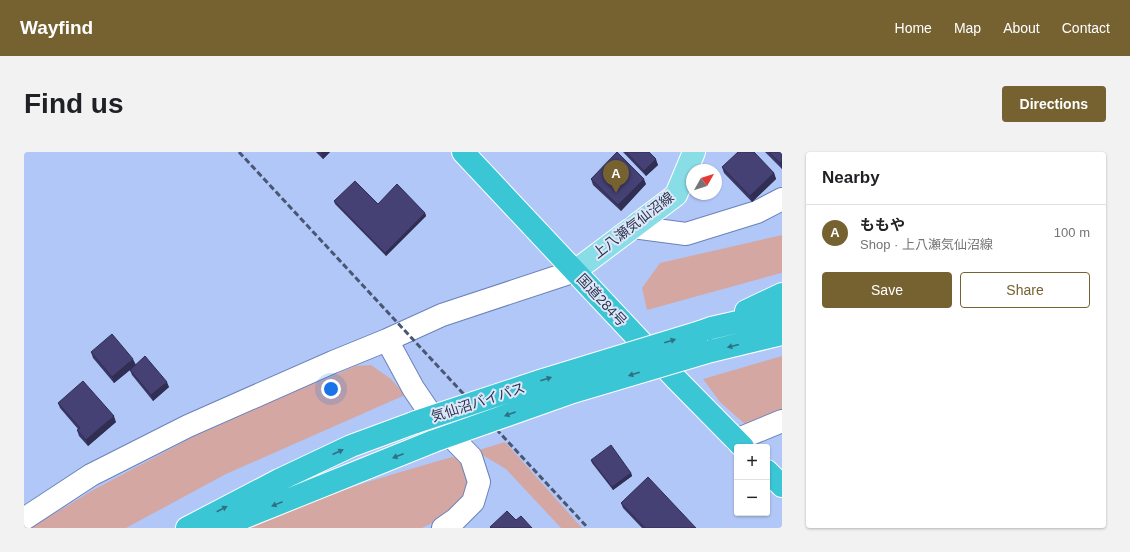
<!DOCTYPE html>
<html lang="en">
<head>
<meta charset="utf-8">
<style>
	:root { --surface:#fff; --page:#f2f2f2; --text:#202124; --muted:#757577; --line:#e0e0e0; --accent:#766130 }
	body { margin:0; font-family:Helvetica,"Noto Sans JP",sans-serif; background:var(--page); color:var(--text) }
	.controls { position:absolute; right:12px; bottom:12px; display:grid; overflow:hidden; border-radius:4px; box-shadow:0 1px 3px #0004 }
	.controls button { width:36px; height:36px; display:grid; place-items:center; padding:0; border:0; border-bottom:1px solid var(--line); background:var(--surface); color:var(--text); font:20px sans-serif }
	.compass { position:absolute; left:662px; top:12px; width:36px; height:36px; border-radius:50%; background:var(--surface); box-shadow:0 1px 3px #0004; rotate:51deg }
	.you { position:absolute; left:307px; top:237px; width:14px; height:14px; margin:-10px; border:3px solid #fff; border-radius:50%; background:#1a73e8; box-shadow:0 0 0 6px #1a73e833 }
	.badge { display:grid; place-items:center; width:26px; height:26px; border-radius:50%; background:var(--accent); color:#fff; font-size:13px; font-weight:700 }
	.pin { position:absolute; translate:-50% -33px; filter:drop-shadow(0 1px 2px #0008) }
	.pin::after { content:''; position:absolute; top:21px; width:14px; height:12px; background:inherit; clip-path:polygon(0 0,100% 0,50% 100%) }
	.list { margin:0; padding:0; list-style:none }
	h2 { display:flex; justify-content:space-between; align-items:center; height:52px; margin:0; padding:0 16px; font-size:17px }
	h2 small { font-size:13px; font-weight:400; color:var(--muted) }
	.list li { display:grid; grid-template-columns:26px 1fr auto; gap:12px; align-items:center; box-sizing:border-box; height:56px; padding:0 16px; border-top:1px solid var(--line) }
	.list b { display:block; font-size:15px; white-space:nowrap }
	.list p { margin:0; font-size:13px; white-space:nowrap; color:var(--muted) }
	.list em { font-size:13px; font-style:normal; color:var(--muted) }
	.actions { display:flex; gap:8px; padding:12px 16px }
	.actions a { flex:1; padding:9px 0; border:1px solid var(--accent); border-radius:4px; text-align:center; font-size:14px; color:var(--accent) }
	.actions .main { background:var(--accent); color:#fff }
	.map { position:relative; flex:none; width:758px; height:376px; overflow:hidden; border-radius:4px }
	header { display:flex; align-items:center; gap:24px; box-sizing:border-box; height:56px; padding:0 20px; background:var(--accent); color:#fff }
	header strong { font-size:19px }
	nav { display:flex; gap:22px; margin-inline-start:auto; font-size:14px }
	.intro { display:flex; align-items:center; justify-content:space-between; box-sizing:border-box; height:96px; padding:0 24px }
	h1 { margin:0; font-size:28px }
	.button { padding:10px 18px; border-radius:4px; background:var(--accent); color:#fff; font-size:14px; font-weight:700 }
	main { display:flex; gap:24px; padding:0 24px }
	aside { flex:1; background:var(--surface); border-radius:4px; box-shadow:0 1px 3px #0004 }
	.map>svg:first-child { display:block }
	.green { fill:#d5a7a2 }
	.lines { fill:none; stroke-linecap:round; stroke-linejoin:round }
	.minor-casing { stroke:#6a82ba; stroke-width:24 }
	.major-casing { stroke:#fff; stroke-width:24 }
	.highway-casing { stroke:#fff; stroke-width:24 }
	.minor { stroke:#fff; stroke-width:22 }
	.major { stroke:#89dde6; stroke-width:22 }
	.highway { stroke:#3bc6d5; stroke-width:22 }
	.rail { stroke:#495774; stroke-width:3; stroke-dasharray:6 3; stroke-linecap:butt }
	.highway-bridge-casing { stroke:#fff; stroke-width:24; stroke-linecap:butt }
	.highway-bridge { stroke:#3bc6d5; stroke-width:22 }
	.wall { fill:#3b3865 }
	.shaded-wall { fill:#302e52 }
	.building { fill:#454175; stroke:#302e52 }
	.oneway { fill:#317084 }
	.labels { text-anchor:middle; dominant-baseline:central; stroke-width:4; stroke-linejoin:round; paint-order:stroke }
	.street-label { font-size:14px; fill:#2b364e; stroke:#dfe7fa }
</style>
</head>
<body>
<header>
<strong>Wayfind</strong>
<nav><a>Home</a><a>Map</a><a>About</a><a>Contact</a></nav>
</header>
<div class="intro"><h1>Find us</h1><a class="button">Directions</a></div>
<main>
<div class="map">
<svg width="758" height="376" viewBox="0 0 758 376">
	<rect width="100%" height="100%" fill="#b1c7f7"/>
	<path class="green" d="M 758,83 L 758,121 L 757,121 L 623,158 L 618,136 L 636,111 Z
		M 758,204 L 758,261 L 722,273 L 696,250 L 679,227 Z
		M 347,213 L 367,227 L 381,243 L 202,322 L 102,376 L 7,376 L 69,338 L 169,285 L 237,254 L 332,214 Z
		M 481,290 L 558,376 L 537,376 L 482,317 L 452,299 Z
		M 428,305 L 437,307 L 444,328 L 441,347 L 432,359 L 398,376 L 220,376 C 287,346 358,325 428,305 Z"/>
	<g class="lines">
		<defs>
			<path id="minor" d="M 609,75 L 662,82 L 733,60 L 758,47
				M 363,188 L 389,236 L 410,267 L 447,305 L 455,330 L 449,350 L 432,367 L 419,376
				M 712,288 L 758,269
				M 0,367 L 67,323 L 164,274 L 309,210 L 363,188 L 418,163 L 551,119"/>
			<path id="major" d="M 551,119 L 652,43 L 670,0"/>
			<path id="highway" d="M 439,0 L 651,226 L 719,295
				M 722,159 L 758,142
				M 676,180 L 687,176 L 758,160
				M 687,199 L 758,182
				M 743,319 L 758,334
				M 163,376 L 255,328 L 327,294 L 392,270
				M 194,376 L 410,289"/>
		</defs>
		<use href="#minor" class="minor-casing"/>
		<use href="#major" class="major-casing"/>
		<use href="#highway" class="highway-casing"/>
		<use href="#minor" class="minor"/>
		<use href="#major" class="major"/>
		<use href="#highway" class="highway"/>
		<path class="rail" d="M 215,0 L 564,376"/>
		<defs>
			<path id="highway-bridge" d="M 392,270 L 519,228 L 676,180
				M 410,289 L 549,240 L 687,199"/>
		</defs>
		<use href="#highway-bridge" class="highway-bridge-casing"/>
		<use href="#highway-bridge" class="highway-bridge"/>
	</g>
	<path class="wall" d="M 292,0 L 306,0 L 299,7 Z
		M 599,0 L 625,0 L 634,13 L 622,24 Z
		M 741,0 L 758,0 L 758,17 Z
		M 698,15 L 750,21 L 752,27 L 728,50 L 700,21 Z
		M 567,27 L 622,32 L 597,59 L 569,33 Z
		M 310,49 L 354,52 L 401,61 L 402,64 L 362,104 L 311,52 Z
		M 67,200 L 111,212 L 145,235 L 129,249 L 108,223 L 106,218 L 90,231 L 69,206 Z
		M 34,251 L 92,270 L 64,294 L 55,284 L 53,278 L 54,277 L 36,256 Z
		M 567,308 L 607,321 L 608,324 L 589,338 L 568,311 Z
		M 597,351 L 672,376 L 618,376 L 599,356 Z"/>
	<path class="shaded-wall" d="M 298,0 L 306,0 L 299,7 L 297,1 Z
		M 632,7 L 634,13 L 622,24 L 620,19 Z
		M 758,9 L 758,17 L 756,11 Z
		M 750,21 L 752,27 L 728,50 L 726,44 Z
		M 620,27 L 622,32 L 597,59 L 594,53 Z
		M 401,61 L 402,64 L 362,104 L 361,101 Z
		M 109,207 L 112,213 L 90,231 L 88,225 Z
		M 143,230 L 145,235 L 129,249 L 127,243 Z
		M 90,264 L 92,270 L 64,294 L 62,288 Z
		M 607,321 L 608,324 L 589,338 L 588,335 Z"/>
	<path class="building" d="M 593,0 L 620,27 L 594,53 L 567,27 Z
		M 602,0 L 625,0 L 632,7 L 620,19 Z
		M 714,0 L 730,0 L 750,21 L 726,44 L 698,15 Z
		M 745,0 L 758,0 L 758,9 L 756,11 Z
		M 331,29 L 354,52 L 373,32 L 401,61 L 361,101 L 310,49 Z
		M 88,182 L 109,207 L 88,225 L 67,200 Z
		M 121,204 L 143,230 L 127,243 L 106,218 Z
		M 59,229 L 90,264 L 62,288 L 53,278 L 56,276 L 34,251 Z
		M 587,293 L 607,321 L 588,335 L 567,308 Z
		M 624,325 L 672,376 L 621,376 L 597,351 Z
		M 483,359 L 492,368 L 497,364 L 508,376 L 467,376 L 466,375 Z"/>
	<defs><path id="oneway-solid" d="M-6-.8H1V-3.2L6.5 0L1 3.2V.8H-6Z"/></defs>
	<g class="oneway">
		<use href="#oneway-solid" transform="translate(646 189) rotate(-17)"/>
		<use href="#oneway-solid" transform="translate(709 194) rotate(166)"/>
		<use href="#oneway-solid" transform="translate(610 222) rotate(163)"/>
		<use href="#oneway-solid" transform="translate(522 227) rotate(-18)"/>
		<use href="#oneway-solid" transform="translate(486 262) rotate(160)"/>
		<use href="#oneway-solid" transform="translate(314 300) rotate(-25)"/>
		<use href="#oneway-solid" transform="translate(374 304) rotate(159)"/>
		<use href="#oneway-solid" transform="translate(253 352) rotate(158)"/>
		<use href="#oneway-solid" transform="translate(198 357) rotate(-28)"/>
	</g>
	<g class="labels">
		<g class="street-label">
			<text transform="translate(609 73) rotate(-38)">上八瀬気仙沼線</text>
			<text transform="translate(578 148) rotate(47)">国道284号</text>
			<text transform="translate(454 250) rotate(-18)">気仙沼バイパス</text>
		</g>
	</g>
</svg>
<div class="controls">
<button>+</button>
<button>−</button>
</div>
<svg class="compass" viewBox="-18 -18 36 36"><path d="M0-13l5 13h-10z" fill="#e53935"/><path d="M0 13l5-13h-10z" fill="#757577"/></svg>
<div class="you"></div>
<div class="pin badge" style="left:592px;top:41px">A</div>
</div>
<aside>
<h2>Nearby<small></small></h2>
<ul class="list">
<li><span class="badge">A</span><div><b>ももや</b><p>Shop · 上八瀬気仙沼線</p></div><em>100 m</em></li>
</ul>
<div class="actions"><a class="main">Save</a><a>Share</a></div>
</aside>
</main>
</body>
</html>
